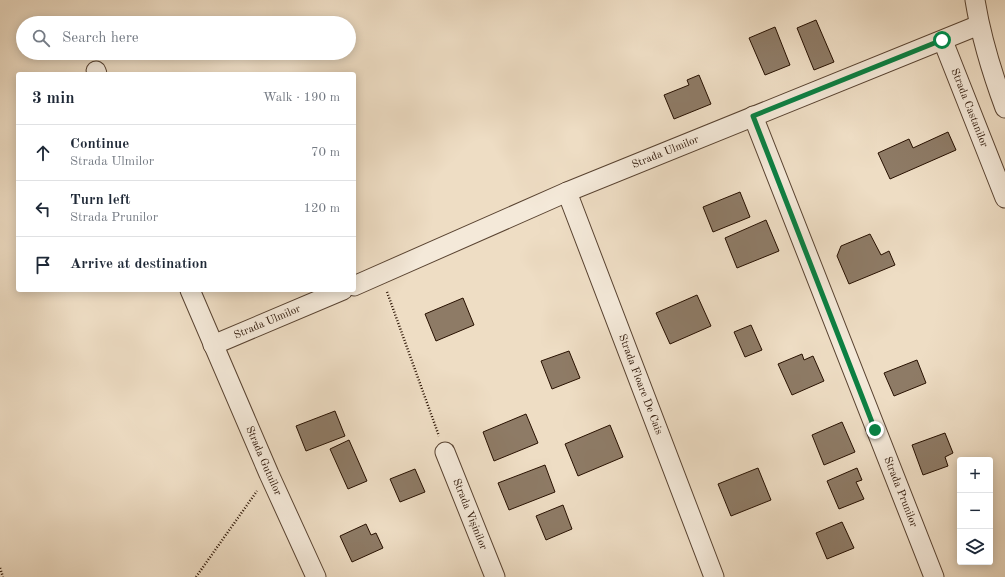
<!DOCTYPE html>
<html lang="en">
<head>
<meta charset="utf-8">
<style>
	:root { --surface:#fff; --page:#f6f6f7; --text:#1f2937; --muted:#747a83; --line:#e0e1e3 }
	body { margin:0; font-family:"Old Standard TT",serif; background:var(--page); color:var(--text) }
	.controls { position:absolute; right:12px; bottom:12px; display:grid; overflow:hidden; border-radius:4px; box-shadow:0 2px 10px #0003 }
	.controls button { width:36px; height:36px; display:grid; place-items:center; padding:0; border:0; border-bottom:1px solid var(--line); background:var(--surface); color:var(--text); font:20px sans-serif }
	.stop { position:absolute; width:12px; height:12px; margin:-9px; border:3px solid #0b8043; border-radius:50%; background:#fff }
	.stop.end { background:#0b8043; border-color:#fff; box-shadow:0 1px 4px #0008 }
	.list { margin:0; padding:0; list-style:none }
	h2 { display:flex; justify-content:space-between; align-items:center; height:52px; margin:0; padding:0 16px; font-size:17px }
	h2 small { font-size:13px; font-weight:400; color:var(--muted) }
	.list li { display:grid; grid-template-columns:26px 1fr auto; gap:12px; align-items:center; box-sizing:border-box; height:56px; padding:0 16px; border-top:1px solid var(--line) }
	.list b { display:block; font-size:15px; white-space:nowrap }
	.list p { margin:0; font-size:13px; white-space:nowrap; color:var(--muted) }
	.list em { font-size:13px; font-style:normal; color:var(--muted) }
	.icon { flex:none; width:22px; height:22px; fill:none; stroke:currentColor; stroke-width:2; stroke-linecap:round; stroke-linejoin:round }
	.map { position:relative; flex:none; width:1005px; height:577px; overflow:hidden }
	.search { position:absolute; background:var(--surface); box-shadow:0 2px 10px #0003; left:16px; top:16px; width:340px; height:44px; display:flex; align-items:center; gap:10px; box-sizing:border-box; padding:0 14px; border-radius:22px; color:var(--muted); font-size:15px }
	.panel { position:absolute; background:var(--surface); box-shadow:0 2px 10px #0003; left:16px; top:72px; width:340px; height:220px; border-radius:4px }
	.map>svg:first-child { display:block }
	.building { fill:#8e7b66; stroke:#271000 }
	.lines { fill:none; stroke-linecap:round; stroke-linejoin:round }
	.minor-casing { stroke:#594331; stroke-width:21 }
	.path { stroke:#271000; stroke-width:2.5; stroke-dasharray:1 2; stroke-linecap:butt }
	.minor { stroke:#f4e9d9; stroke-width:19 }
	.route { stroke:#0b8043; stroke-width:5 }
	.labels { text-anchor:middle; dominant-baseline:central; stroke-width:4; stroke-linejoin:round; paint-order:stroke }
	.street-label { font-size:11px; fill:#271000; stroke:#f4e9d9 }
</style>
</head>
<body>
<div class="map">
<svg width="1005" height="577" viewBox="0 0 1005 577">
	<rect width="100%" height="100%" fill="#eeddc4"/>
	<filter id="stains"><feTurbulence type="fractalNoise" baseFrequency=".005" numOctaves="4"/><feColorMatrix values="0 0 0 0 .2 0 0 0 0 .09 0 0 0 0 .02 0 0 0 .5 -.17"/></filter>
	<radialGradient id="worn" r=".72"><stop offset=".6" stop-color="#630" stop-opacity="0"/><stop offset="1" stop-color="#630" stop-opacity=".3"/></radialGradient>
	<path class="building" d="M 816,20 L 834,62 L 814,70 L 797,28 Z
		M 775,27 L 790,65 L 765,75 L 749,38 Z
		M 699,75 L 711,104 L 674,119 L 664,95 L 689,85 L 687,80 Z
		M 948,132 L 956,150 L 890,179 L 878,153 L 909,139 L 913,148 Z
		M 740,192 L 750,217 L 713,232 L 703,207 Z
		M 766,220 L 779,251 L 737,268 L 725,238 Z
		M 870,234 L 881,255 L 889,251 L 895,265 L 849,284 L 837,256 L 841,246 Z
		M 697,295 L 711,326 L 670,344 L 656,313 Z
		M 463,298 L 474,325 L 436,341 L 425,314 Z
		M 751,325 L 762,350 L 745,357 L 734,332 Z
		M 569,351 L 580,378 L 552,389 L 541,361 Z
		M 802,354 L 804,360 L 813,356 L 824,381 L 792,395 L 778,364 Z
		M 917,360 L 926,383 L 894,396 L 884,373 Z
		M 335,411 L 345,436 L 306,451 L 296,426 Z
		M 526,414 L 538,443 L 494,461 L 483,432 Z
		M 842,422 L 855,452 L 824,465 L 812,435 Z
		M 610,425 L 623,457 L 578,476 L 565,444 Z
		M 945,433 L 953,453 L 945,457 L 948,466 L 923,475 L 912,445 Z
		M 349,440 L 367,481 L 348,489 L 330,449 Z
		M 545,465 L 555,492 L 509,510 L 498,483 Z
		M 758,468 L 771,500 L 731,516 L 718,484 Z
		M 857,468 L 862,480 L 856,482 L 864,499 L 839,509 L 827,481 Z
		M 415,469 L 425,492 L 400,502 L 390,479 Z
		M 563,505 L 572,529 L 546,540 L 536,516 Z
		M 842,522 L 854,548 L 827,559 L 816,533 Z
		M 366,524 L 371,535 L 376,533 L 383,548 L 352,562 L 340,536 Z"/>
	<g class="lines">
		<defs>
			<g id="minor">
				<path d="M 975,0 C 981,37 992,73 1005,108"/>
				<path id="s1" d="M 943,41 L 1005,198"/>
				<path d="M 96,71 L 97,74"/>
				<path id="s2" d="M 753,116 L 934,577"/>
				<path id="s3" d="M 567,192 L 714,577"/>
				<path id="s4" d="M 354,286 L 567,192 L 979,25"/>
				<path id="s5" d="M 190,290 L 269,474 L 316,577"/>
				<path id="s6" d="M 213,345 L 343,290"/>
				<path id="s7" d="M 445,452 L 495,577"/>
			</g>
		</defs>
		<use href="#minor" class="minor-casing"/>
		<path class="path" d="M 387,292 L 439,436
			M 0,568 L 3,577
			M 196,577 L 257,491"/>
		<use href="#minor" class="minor"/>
	</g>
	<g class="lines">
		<path class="route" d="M 875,430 L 753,116 L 942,40"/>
	</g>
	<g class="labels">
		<g class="street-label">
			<text stroke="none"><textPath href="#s1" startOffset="72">Strada Castanilor</textPath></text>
			<text stroke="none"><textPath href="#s4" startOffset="339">Strada Ulmilor</textPath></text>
			<text stroke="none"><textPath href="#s6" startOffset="59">Strada Ulmilor</textPath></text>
			<text stroke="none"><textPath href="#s3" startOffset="206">Strada Floare De Cais</textPath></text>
			<text stroke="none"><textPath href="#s5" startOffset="186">Strada Gutuilor</textPath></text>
			<text stroke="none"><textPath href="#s2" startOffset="404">Strada Prunilor</textPath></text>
			<text stroke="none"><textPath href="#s7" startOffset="67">Strada Vișinilor</textPath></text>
		</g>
	</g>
	<rect width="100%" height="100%" filter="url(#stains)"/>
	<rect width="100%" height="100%" fill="url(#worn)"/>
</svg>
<div class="controls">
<button>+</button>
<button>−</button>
<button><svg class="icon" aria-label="layers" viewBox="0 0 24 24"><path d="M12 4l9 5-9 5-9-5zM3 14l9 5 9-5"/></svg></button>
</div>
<div class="stop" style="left:942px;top:40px"></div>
<div class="stop end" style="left:875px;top:430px"></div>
<div class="search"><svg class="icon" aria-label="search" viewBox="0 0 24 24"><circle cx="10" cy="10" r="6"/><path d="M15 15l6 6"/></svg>Search here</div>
<section class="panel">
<h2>3 min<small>Walk · 190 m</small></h2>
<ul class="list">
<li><svg class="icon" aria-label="ahead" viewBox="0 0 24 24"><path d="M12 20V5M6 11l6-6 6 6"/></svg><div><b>Continue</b><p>Strada Ulmilor</p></div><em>70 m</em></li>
<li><svg class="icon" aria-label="left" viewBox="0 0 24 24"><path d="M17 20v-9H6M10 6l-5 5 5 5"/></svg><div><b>Turn left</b><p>Strada Prunilor</p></div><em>120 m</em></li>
<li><svg class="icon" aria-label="arrive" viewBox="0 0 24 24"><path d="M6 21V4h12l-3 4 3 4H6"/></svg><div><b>Arrive at destination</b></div></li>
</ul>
</section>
</div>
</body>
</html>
